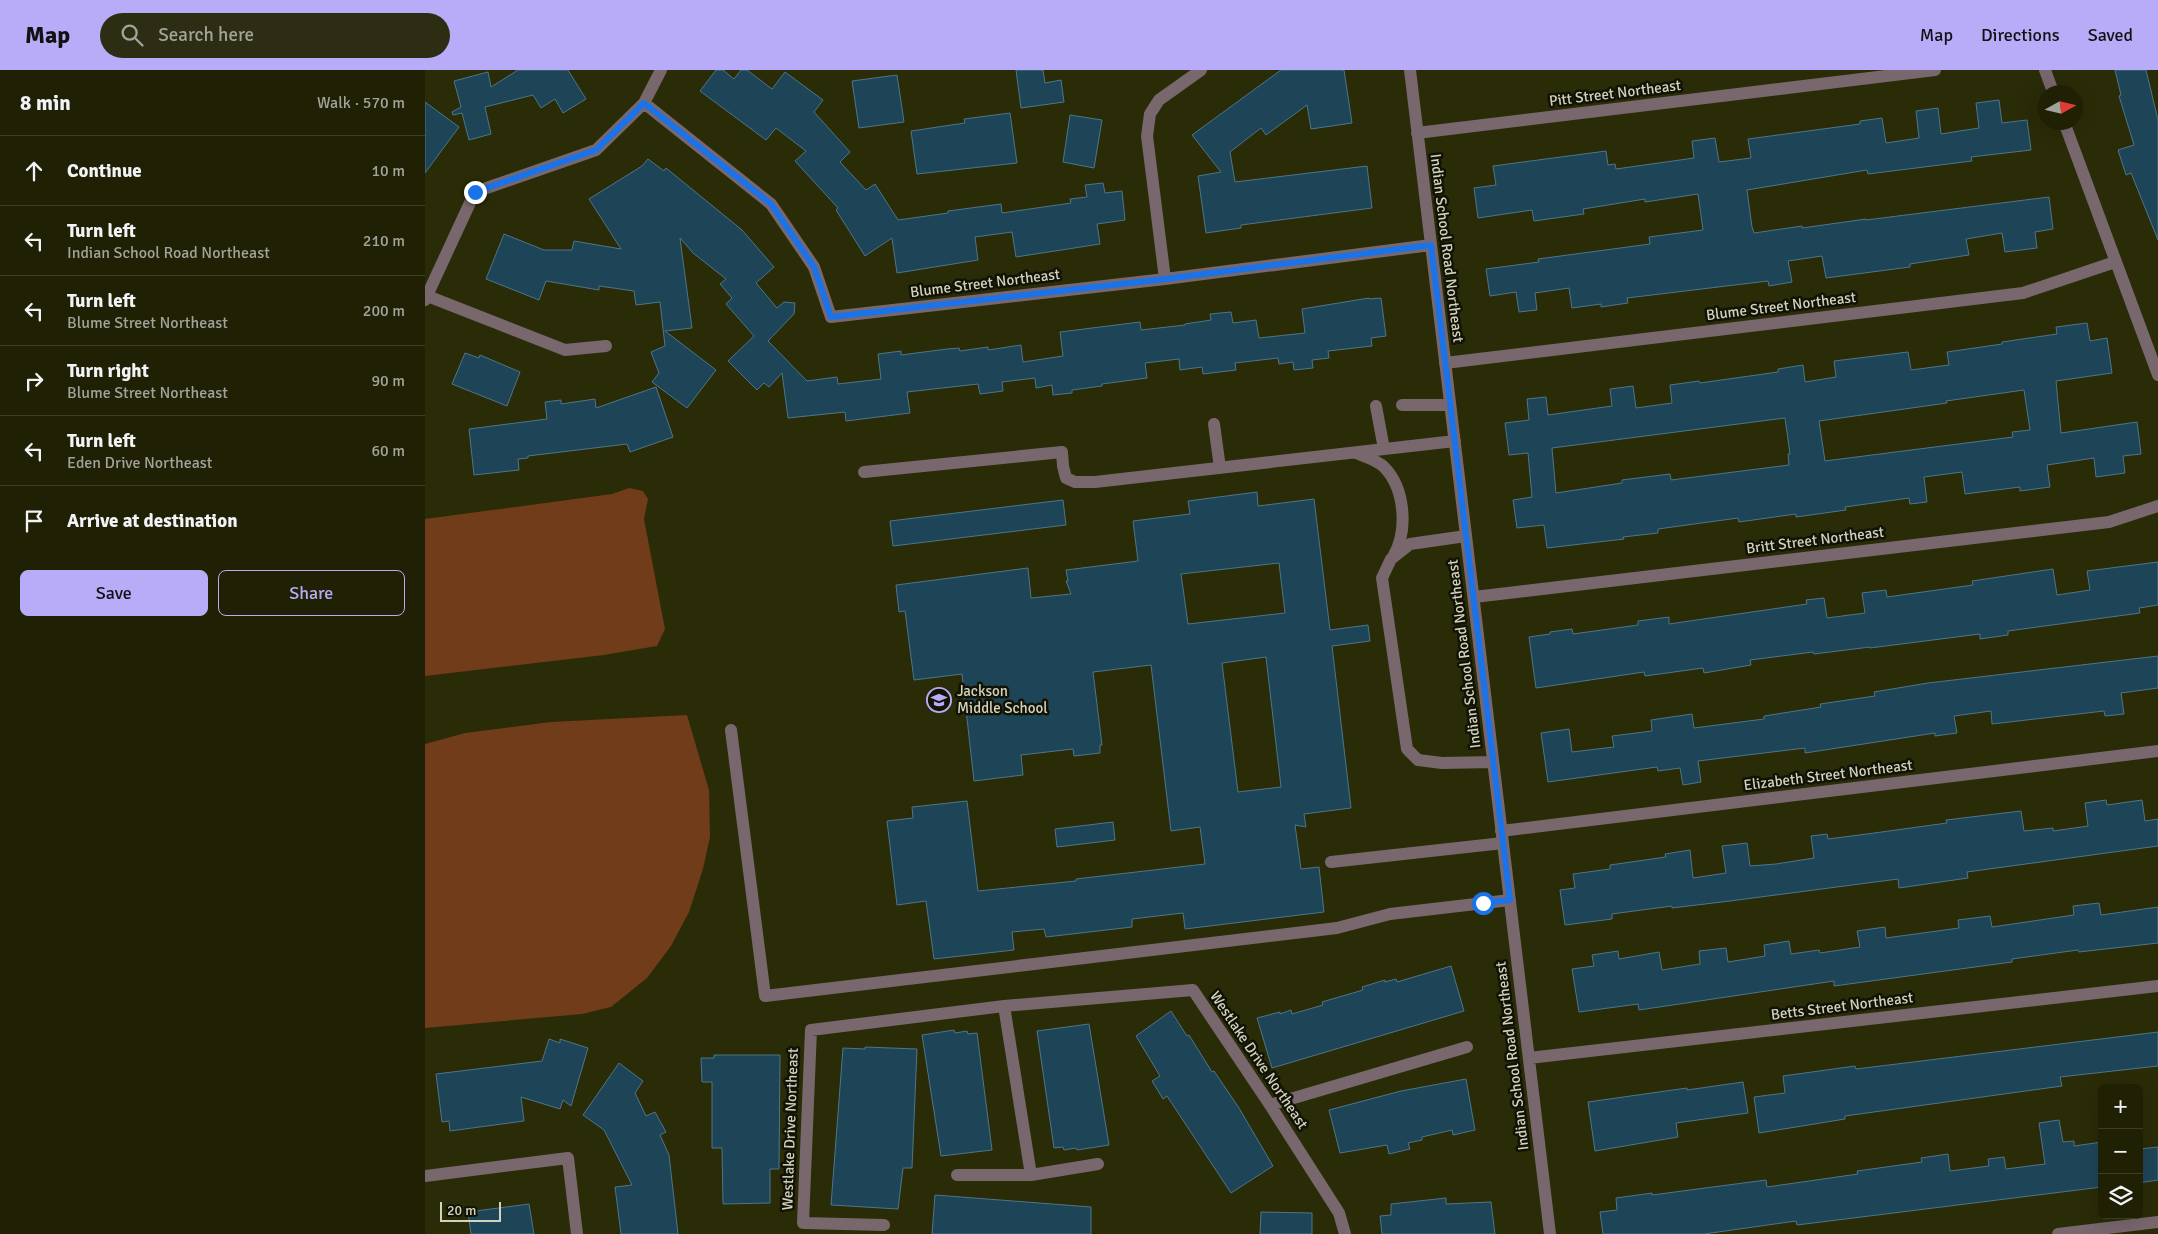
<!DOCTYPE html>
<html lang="en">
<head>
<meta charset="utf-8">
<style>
	:root { --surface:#202005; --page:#2d2d13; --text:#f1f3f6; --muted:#a2a39a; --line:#3d3e27; --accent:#b8abf7 }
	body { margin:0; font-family:Signika,sans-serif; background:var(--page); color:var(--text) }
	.controls { position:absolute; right:15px; bottom:15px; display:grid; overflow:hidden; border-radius:8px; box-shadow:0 5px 20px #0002 }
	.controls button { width:45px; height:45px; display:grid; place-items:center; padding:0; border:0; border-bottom:1px solid var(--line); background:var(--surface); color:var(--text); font:25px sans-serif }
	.compass { position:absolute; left:1613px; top:15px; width:45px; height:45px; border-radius:50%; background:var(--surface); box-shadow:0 5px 20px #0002; rotate:82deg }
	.scale { position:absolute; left:15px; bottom:12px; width:61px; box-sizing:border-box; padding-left:5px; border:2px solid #d1d3bf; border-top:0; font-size:14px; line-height:18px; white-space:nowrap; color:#d1d3bf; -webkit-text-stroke:4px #121305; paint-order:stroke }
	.stop { position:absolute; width:15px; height:15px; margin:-11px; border:4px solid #1a73e8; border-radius:50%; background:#fff }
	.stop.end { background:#1a73e8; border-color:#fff; box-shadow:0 1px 5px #0008 }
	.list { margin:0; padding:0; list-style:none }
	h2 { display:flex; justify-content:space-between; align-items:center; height:65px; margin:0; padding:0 20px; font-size:21px }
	h2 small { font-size:16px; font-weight:400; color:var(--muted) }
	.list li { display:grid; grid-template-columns:32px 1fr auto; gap:15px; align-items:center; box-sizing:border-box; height:70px; padding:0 20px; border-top:1px solid var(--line) }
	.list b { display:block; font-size:19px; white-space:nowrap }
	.list p { margin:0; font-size:16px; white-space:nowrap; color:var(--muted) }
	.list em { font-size:16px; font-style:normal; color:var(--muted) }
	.actions { display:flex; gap:10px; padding:15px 20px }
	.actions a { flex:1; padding:11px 0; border:1px solid var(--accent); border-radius:8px; text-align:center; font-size:18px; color:var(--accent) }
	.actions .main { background:var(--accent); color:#111 }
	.icon { flex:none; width:28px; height:28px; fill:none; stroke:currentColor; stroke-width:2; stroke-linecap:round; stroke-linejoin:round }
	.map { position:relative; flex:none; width:1733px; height:1164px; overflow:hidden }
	header { display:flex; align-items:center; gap:30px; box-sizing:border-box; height:70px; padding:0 25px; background:var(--accent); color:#111 }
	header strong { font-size:24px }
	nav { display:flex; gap:28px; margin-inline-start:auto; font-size:18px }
	.search { width:350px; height:45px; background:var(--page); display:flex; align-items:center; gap:12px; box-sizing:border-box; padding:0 18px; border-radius:28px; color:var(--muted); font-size:19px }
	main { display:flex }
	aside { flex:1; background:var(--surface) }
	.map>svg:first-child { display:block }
	.green { fill:#703c19 }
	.building { fill:#1e4557; stroke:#4e7589; fill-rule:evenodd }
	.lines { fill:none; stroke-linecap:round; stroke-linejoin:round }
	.minor { stroke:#79676e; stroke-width:12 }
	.route { stroke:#1a73e8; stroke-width:6 }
	.labels { text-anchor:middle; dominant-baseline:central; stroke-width:5; stroke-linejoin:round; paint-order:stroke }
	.street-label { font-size:15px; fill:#d1d3bf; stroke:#121305 }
	.poi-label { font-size:15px; fill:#d1d3bf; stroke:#121305; text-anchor:start }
</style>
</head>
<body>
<header>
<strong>Map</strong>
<div class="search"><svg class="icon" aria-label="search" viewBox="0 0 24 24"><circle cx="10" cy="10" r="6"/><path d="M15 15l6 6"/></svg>Search here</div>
<nav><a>Map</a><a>Directions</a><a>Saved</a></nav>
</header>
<main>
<aside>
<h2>8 min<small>Walk · 570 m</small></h2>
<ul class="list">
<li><svg class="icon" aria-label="ahead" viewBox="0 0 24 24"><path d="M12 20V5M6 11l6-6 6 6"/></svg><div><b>Continue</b></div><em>10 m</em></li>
<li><svg class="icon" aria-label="left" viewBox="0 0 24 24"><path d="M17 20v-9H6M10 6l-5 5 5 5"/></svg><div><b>Turn left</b><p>Indian School Road Northeast</p></div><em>210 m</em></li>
<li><svg class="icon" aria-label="left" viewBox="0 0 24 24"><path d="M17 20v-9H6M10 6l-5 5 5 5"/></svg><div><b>Turn left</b><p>Blume Street Northeast</p></div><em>200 m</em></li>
<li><svg class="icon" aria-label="right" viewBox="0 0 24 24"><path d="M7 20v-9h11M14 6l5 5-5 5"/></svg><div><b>Turn right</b><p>Blume Street Northeast</p></div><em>90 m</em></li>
<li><svg class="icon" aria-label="left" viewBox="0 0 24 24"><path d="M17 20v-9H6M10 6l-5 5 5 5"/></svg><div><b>Turn left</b><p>Eden Drive Northeast</p></div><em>60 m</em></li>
<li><svg class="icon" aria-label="arrive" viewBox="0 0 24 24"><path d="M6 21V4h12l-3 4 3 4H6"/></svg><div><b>Arrive at destination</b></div></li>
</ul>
<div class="actions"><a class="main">Save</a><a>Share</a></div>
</aside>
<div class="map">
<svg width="1733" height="1164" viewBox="0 0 1733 1164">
	<rect width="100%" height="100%" fill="#2a2b07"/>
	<path class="green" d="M 204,418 L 218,421 L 223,429 L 219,449 L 240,559 L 232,576 L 179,585 L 0,606 L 0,449 L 187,424 Z
		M 262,645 L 284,720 L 285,767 L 278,799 L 264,842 L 246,876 L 222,908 L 186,937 L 157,944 L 0,958 L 0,674 L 40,663 L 126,652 Z"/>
	<path class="building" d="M 93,0 L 143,0 L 161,29 L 138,43 L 130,29 L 116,38 L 108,25 L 60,37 L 66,64 L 44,70 L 37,43 L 28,45 L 27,42 L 36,37 L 29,11 L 63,2 L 66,17 Z
		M 291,0 L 298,0 L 309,9 L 316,0 L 322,0 L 347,19 L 360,2 L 398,30 L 389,42 L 425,82 L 415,92 L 441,120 L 450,114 L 473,150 L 523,143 L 523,141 L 576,134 L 577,143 L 646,133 L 645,129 L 662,127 L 660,115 L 678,113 L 680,123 L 697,121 L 700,150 L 672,154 L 675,174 L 591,187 L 587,162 L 550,167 L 553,190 L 472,203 L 467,168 L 440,186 L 411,140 L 413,138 L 370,91 L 381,81 L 351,58 L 341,70 L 275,21 Z
		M 591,0 L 618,0 L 620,13 L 636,10 L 639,32 L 596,38 Z
		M 856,0 L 919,0 L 927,53 L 886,59 L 882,35 L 841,65 L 836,58 L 805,82 L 810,112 L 942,96 L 947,138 L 816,155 L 816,158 L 781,163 L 773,106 L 796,102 L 767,65 Z
		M 1690,0 L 1721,0 L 1733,50 L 1733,170 L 1706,103 L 1701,105 L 1693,80 L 1709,75 L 1694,26 L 1696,25 Z
		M 472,5 L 479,52 L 434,58 L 427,11 Z
		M 1574,30 L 1577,53 L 1602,50 L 1606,80 L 1546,87 L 1547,91 L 1443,104 L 1442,100 L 1322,120 L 1327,157 L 1329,163 L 1377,156 L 1377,158 L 1441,149 L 1441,150 L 1624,127 L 1628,159 L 1610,162 L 1612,178 L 1580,182 L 1577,163 L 1541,169 L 1544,185 L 1485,194 L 1485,197 L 1401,208 L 1397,186 L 1363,191 L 1367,212 L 1344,216 L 1343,211 L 1202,228 L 1203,233 L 1176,237 L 1176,234 L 1147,238 L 1144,218 L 1110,223 L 1112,240 L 1094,242 L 1091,222 L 1065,226 L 1061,199 L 1114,192 L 1113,189 L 1225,174 L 1224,167 L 1278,160 L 1273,124 L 1220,132 L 1220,129 L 1158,139 L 1159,144 L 1109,151 L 1107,140 L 1053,148 L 1049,118 L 1071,115 L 1068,96 L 1181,81 L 1183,95 L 1190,94 L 1191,99 L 1269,88 L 1267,71 L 1290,68 L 1294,92 L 1326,88 L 1323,69 L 1435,54 L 1435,51 L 1457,48 L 1461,73 L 1494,68 L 1491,41 L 1513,38 L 1516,64 L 1554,58 L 1551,33 Z
		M 0,32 L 34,57 L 0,103 Z
		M 585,43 L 592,93 L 492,104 L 486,61 L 540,53 L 539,49 Z
		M 645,45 L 677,50 L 669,98 L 638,92 Z
		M 223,89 L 239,101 L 241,98 L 317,160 L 349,197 L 331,213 L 352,238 L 359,232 L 370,233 L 369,244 L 343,271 L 382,311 L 412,307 L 413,314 L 456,309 L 453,284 L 476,281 L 476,285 L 522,279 L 534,278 L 535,281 L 563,277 L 563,280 L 596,275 L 598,292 L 638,286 L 635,262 L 715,252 L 716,260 L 760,255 L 760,254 L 786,250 L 785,244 L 806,242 L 808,253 L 831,250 L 834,268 L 880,263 L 877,239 L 944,228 L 944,229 L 956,228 L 961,266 L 946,268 L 947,276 L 903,281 L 904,288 L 887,290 L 888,298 L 869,300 L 868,292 L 854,294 L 853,288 L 810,293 L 811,300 L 778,304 L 777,297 L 755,300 L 754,289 L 720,293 L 722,308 L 677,314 L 677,316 L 647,320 L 647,323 L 628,325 L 627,315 L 611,318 L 610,308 L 577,312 L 578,321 L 555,324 L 553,314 L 482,322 L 485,343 L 421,351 L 420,342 L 363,348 L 357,303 L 344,317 L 339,313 L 332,320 L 303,291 L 329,266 L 301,234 L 307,228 L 295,214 L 301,209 L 268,183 L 255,168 L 267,258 L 240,261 L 291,300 L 262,338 L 227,312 L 234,303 L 226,282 L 240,276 L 235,232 L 211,235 L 209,221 L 174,216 L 174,220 L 121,211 L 114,230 L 61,209 L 79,164 L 119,180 L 147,180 L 149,171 L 196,179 L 164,129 L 217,96 Z
		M 1662,253 L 1665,271 L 1682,268 L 1687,303 L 1631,311 L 1636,363 L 1712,352 L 1716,384 L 1698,386 L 1700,403 L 1671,407 L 1669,388 L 1622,395 L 1625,417 L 1595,421 L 1595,417 L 1540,424 L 1537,402 L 1499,407 L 1502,432 L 1485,434 L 1484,428 L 1420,437 L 1421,440 L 1371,447 L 1371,444 L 1314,452 L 1313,448 L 1233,459 L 1233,463 L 1198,467 L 1199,469 L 1122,478 L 1119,455 L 1092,458 L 1088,430 L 1107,427 L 1103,383 L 1084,385 L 1080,353 L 1104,350 L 1102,329 L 1121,327 L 1123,345 L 1187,336 L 1185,319 L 1208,316 L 1211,338 L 1247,333 L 1245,315 L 1274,311 L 1275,313 L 1353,302 L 1353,299 L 1378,295 L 1380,312 L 1411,307 L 1409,291 L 1483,282 L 1486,300 L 1524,295 L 1522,282 L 1577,274 L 1577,272 L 1632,264 L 1631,257 ZM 1599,320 L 1605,360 L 1587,362 L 1588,367 L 1400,391 L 1394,351 L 1522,333 L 1521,331 ZM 1360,348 L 1365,384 L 1363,384 L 1364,395 L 1246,410 L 1245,404 L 1197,410 L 1197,413 L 1131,423 L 1127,378 Z
		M 40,283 L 54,288 L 55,285 L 95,302 L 82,336 L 27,314 Z
		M 231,317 L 248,367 L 205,382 L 202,374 L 103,386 L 103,388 L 93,389 L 94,400 L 49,405 L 44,359 L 122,349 L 120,332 L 136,330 L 136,334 L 170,329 L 171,338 Z
		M 832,422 L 833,436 L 889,429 L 905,560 L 943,555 L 945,571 L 907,576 L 926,738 L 879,744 L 881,757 L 870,755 L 876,799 L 894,797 L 899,842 L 760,859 L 758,843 L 707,849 L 707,857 L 621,867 L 619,859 L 587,862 L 589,880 L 509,889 L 501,831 L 472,835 L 462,751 L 488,748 L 487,737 L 542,731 L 553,821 L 651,811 L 651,809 L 780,794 L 775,757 L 746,761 L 726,595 L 668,602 L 677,675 L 675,675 L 675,683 L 649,686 L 648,679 L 596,685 L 598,705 L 549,711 L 537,604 L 489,610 L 480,541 L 474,542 L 471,515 L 603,498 L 606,528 L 646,524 L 641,511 L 643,511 L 641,500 L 713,491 L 708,451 L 765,444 L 763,431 ZM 854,493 L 860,543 L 763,554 L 756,504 ZM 841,587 L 856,717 L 813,722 L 797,593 Z
		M 638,430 L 641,455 L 468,476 L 465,451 Z
		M 1733,492 L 1733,535 L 1714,538 L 1715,543 L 1583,561 L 1583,565 L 1555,569 L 1555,564 L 1445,578 L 1445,577 L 1389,584 L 1388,582 L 1325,590 L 1326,595 L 1279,603 L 1278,598 L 1220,606 L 1219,602 L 1111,618 L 1104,567 L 1125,564 L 1125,562 L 1147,559 L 1148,564 L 1213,555 L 1213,551 L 1244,547 L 1244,554 L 1382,534 L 1381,530 L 1399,528 L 1402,548 L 1440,543 L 1437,523 L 1461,520 L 1462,527 L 1548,515 L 1547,511 L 1628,499 L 1632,525 L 1665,520 L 1662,501 Z
		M 1733,586 L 1733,618 L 1696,623 L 1699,644 L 1680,646 L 1679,641 L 1567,654 L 1566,641 L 1529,646 L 1532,663 L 1510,666 L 1510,663 L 1380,683 L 1380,678 L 1273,691 L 1276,712 L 1258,715 L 1255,698 L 1233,701 L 1232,697 L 1123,712 L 1116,663 L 1144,659 L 1147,682 L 1189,677 L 1187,666 L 1227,661 L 1226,650 L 1267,644 L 1269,658 L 1339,649 L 1339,646 L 1396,637 L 1395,634 L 1450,626 L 1449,622 L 1503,613 Z
		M 1681,730 L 1682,735 L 1717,730 L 1720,751 L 1733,749 L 1733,776 L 1542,802 L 1543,808 L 1474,818 L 1473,809 L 1305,831 L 1247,838 L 1247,836 L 1187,844 L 1187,849 L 1140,855 L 1135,820 L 1150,818 L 1148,804 L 1185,799 L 1185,795 L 1241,787 L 1240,784 L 1265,780 L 1268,808 L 1301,803 L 1297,776 L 1322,773 L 1325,796 L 1351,794 L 1389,788 L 1386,766 L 1402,764 L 1403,769 L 1442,764 L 1522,753 L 1521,750 L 1596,741 L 1599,761 L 1628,758 L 1628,761 L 1663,756 L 1660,733 Z
		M 688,752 L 690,770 L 632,777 L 630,759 Z
		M 1674,833 L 1676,845 L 1733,837 L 1733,873 L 1654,882 L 1653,880 L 1587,889 L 1587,892 L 1409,916 L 1409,911 L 1214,940 L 1213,934 L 1154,942 L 1147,899 L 1169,896 L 1167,885 L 1193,881 L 1194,889 L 1234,882 L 1237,900 L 1275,894 L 1274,881 L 1301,878 L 1303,892 L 1340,886 L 1339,875 L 1364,871 L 1366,884 L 1394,880 L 1395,883 L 1435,877 L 1432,861 L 1460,857 L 1461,868 L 1534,858 L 1533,850 L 1565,846 L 1567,857 L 1649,845 L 1648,836 Z
		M 1026,896 L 1039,941 L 847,998 L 832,948 L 855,942 L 855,944 L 866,940 L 867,944 L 898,935 L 897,932 L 938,920 L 937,917 L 960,910 L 960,912 L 971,909 L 972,912 Z
		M 746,941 L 762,966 L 764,965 L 787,1002 L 789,1001 L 814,1038 L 848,1096 L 806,1123 L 742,1026 L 738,1029 L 727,1011 L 735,1006 L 711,966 Z
		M 664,954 L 684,1075 L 652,1080 L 651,1078 L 639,1080 L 638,1077 L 629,1078 L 612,961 Z
		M 529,960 L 530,963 L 542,961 L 543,964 L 552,963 L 567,1080 L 516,1086 L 497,965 Z
		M 1733,962 L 1733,996 L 1635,1007 L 1637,1016 L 1420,1046 L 1420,1049 L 1334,1063 L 1329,1027 L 1360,1023 L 1358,1006 L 1430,996 L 1431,999 Z
		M 124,969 L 135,973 L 135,969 L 163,978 L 146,1036 L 138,1030 L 135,1039 L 96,1027 L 99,1051 L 25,1061 L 24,1051 L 17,1052 L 11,1004 L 117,991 Z
		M 440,977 L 492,979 L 487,1098 L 478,1098 L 473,1139 L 406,1135 L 418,978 L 440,979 Z
		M 289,985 L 355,985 L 354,1099 L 345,1099 L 345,1133 L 298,1134 L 297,1078 L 287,1078 L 287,1012 L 277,1012 L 276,988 L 289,988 Z
		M 194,993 L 218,1011 L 210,1023 L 221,1046 L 230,1042 L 241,1062 L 235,1065 L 244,1085 L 253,1164 L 196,1164 L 190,1117 L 207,1115 L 179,1060 L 158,1045 Z
		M 1041,1009 L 1050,1060 L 1028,1065 L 1027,1060 L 997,1067 L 997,1070 L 983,1073 L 985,1079 L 964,1084 L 962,1075 L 915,1083 L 904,1040 L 976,1021 Z
		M 1318,1012 L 1323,1043 L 1251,1053 L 1253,1067 L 1170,1081 L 1163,1032 L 1262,1018 L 1262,1020 Z
		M 1634,1050 L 1638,1072 L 1649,1071 L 1649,1076 L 1677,1072 L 1677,1117 L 1372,1155 L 1371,1151 L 1279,1164 L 1178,1164 L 1175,1142 L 1192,1140 L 1191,1128 L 1227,1123 L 1227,1125 L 1341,1110 L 1342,1117 L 1433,1104 L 1432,1101 L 1497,1092 L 1496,1088 L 1523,1084 L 1525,1101 L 1564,1096 L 1563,1089 L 1579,1087 L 1581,1099 L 1620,1094 L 1614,1053 Z
		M 1733,1077 L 1733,1110 L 1714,1113 L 1714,1079 Z
		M 510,1125 L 666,1137 L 666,1164 L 507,1164 Z
		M 1021,1128 L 1021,1134 L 1066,1132 L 1070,1164 L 957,1164 L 955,1146 L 966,1145 L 966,1134 Z
		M 104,1134 L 109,1164 L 46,1164 L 43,1142 Z
		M 836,1142 L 887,1143 L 887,1164 L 835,1164 Z"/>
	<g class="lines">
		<path class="minor" d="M 985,0 L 1125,1164
			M 1620,0 L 1628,22
			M 219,33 L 346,134 L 389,197 L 406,247 L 740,209 L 1006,175
			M 1639,52 L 1733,305
			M 992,63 L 1510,0
			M 740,209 L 722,66 L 725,44 L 734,30 L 776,0
			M 0,225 L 140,280 L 181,276
			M 0,230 L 50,122 L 171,80 L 219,33 L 236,0
			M 1020,293 L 1598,223 L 1690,192
			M 977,335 L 1025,335
			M 951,336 L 959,379
			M 789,354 L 795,398
			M 931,383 C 941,387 952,390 959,397 C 980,418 983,460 969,485
			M 439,402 L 637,382 L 638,396 L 641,408 L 650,412 L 670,412 L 1030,371
			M 1041,466 L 985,474 L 966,489 L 957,508 L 982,679 L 993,690 L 1017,693 L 1068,692
			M 1049,527 L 1684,452 L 1733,436
			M 306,660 L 340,926 L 912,858 L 965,844 L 1085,830
			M 1076,761 L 1733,681
			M 906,792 L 1078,773
			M 579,936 L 606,1105
			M 1104,988 L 1733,916
			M 845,1035 L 1042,977
			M 532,1105 L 606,1105 L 673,1094
			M 0,1106 L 143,1088 L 152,1164
			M 459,1155 L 378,1153 L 386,960 L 579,936 L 768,920 L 845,1035 L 914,1143 L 920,1164
			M 1633,1164 L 1733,1152"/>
	</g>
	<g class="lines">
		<path class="route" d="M 50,122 L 171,80 L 219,33 L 346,134 L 389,197 L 406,247 L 740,209 L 1006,175 L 1085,830 L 1058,833"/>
	</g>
	<defs>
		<symbol id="school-ring" viewBox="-11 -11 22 22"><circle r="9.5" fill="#121305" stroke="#b8abf7" stroke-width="1.5"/><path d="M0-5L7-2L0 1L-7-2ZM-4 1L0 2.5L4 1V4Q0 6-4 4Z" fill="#b8abf7"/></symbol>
	</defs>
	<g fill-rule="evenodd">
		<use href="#school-ring" x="500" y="616" width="28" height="28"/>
	</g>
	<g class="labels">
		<g class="street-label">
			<text transform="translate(1190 23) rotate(-7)">Pitt Street Northeast</text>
			<text transform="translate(1022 178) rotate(83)">Indian School Road Northeast</text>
			<text transform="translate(560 213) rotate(-7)">Blume Street Northeast</text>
			<text transform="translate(1356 236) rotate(-7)">Blume Street Northeast</text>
			<text transform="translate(1390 470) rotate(-7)">Britt Street Northeast</text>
			<text transform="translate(1039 584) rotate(-97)">Indian School Road Northeast</text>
			<text transform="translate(1403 705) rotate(-7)">Elizabeth Street Northeast</text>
			<text transform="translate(1417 936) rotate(-7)">Betts Street Northeast</text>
			<text transform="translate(1087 986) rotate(-97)">Indian School Road Northeast</text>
			<text transform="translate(834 990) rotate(56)">Westlake Drive Northeast</text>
			<text transform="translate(365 1059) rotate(-88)">Westlake Drive Northeast</text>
		</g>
		<g class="poi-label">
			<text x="532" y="621">Jackson<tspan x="532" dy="17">Middle School</tspan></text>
		</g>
	</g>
</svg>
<div class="controls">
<button>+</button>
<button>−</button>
<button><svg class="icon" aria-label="layers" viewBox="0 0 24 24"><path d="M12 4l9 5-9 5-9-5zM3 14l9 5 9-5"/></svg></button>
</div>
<svg class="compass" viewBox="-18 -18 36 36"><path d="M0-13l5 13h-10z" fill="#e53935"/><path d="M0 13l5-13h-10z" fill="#a2a39a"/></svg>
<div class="scale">20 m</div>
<div class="stop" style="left:1058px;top:833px"></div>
<div class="stop end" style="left:50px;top:122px"></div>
</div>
</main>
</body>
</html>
